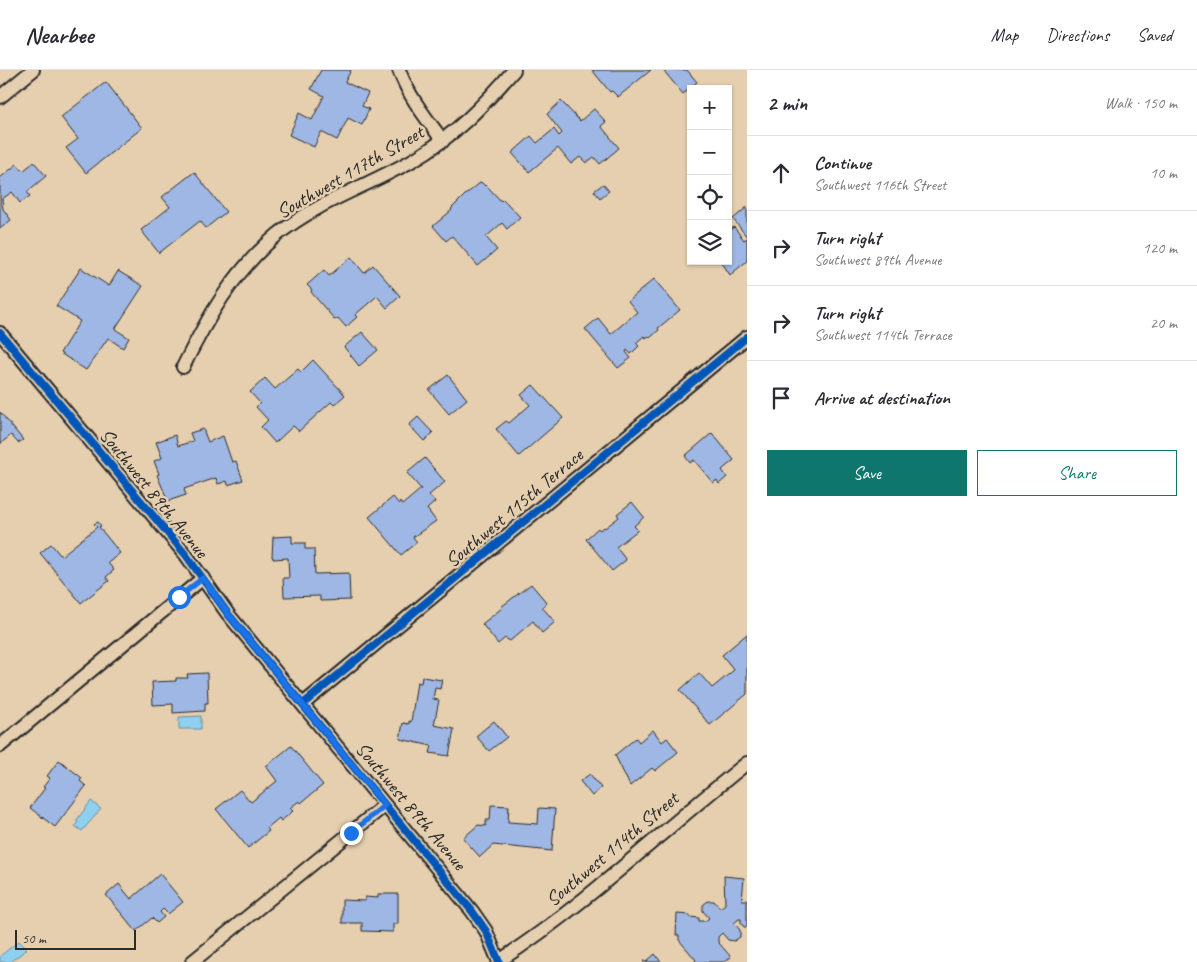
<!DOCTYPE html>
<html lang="en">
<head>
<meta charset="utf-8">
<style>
	:root { --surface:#fff; --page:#f2f2f3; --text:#2b2b33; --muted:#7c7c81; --line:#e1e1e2; --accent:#0f766e }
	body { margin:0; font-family:Caveat,sans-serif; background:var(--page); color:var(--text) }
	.controls { position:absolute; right:15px; top:15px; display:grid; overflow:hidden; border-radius:0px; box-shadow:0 1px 4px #0004 }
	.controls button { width:45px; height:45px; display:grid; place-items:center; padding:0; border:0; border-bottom:1px solid var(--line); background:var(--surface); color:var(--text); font:25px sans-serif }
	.scale { position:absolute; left:15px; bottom:12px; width:121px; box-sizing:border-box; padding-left:5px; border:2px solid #2b2b2b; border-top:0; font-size:14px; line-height:18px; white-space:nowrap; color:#2b2b2b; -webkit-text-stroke:4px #e6cfaf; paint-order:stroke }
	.stop { position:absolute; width:15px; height:15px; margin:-11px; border:4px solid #1a73e8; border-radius:50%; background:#fff }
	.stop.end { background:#1a73e8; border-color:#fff; box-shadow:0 1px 5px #0008 }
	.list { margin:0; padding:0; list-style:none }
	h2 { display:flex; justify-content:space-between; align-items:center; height:65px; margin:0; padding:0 20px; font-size:21px }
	h2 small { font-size:16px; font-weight:400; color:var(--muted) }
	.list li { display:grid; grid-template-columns:32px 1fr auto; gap:15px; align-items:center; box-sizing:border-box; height:75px; padding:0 20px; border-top:1px solid var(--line) }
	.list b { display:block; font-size:19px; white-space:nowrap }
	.list p { margin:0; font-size:16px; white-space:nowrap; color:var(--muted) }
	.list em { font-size:16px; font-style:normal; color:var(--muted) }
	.actions { display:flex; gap:10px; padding:15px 20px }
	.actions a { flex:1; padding:11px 0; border:1px solid var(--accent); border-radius:0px; text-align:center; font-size:18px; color:var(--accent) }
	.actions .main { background:var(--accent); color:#fff }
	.icon { flex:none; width:28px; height:28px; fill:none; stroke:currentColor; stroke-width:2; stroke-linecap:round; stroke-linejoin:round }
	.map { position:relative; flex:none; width:747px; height:892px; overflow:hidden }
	header { display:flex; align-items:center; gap:30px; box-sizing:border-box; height:70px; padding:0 25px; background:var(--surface); border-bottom:1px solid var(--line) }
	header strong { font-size:24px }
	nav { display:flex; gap:28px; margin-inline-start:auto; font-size:18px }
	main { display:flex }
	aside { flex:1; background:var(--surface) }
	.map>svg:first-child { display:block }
	.water { fill:#8fd0f0; stroke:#678ea1 }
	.building { fill:#9eb7e4; stroke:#2b2b2b }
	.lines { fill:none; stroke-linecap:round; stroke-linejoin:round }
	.street-casing { stroke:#2b2b2b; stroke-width:16 }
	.street { stroke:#e6cfaf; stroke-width:12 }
	.cycleway-casing { stroke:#e6cfaf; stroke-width:11 }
	.cycleway { stroke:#0057b8; stroke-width:8 }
	.route { stroke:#1a73e8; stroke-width:6 }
	.labels { text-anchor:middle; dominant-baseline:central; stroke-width:5; stroke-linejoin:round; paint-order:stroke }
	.street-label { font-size:20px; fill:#2b2b2b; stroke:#e6cfaf }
</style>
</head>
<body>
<header>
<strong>Nearbee</strong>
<nav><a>Map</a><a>Directions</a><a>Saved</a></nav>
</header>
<main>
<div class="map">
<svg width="747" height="892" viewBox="0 0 747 892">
	<rect width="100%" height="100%" fill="#e6cfaf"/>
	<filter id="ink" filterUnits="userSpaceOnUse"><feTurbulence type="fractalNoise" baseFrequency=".02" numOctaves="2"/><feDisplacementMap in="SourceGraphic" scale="10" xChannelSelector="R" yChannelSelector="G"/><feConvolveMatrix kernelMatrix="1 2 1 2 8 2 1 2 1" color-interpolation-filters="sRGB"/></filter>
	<g filter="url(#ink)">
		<path class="water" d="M 201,646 L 201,659 L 179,659 L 179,647 Z
			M 91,731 L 101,739 L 82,761 L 75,756 L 78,752 L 76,751 Z
			M 19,871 L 27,879 L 10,892 L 0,892 L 0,886 Z"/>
		<path class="building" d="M 321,0 L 351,0 L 345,12 L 368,23 L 362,36 L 369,39 L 362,55 L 348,48 L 337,70 L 321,62 L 314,77 L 289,65 L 299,43 L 312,50 L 324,26 L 311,19 Z
			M 592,0 L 651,0 L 618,27 L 612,21 L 610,22 Z
			M 663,0 L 687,0 L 697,12 L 683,24 Z
			M 106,12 L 142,58 L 86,103 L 66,78 L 78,69 L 61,47 Z
			M 561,31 L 580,51 L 594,39 L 606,52 L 601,56 L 619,78 L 600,94 L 594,87 L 586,93 L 580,87 L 571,94 L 558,78 L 529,102 L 512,83 L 531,66 L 537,73 L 554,59 L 559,66 L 562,63 L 547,44 Z
			M 34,92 L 46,106 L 27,122 L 30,126 L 20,133 L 12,122 L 2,129 L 3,139 L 11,150 L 0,159 L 0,108 L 17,94 L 23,101 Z
			M 194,102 L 226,142 L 206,158 L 200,151 L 159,183 L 141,160 L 170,137 L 162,127 Z
			M 481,112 L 485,116 L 486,115 L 501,131 L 503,129 L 520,147 L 507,159 L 502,153 L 486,167 L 497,180 L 478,196 L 452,166 L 446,171 L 433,156 L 452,140 L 451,139 L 465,125 Z
			M 603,114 L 609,121 L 600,128 L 594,121 Z
			M 747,137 L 747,167 L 733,149 Z
			M 734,157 L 744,170 L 747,168 L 747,191 L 730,205 L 721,191 L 728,191 L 728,161 Z
			M 351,187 L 364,203 L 373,195 L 400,226 L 387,238 L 377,226 L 355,245 L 357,247 L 346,257 L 338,248 L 335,250 L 311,222 L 312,220 L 307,215 L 324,200 L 329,206 Z
			M 81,198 L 109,216 L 118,201 L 143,216 L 115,259 L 129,268 L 123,278 L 108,268 L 86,300 L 60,283 L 80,251 L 56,236 Z
			M 654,209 L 680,240 L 658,258 L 659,260 L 650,268 L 649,266 L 646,268 L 644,266 L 636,273 L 639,276 L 631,284 L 627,280 L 626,282 L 631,288 L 618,298 L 585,259 L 598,248 L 611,264 L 637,242 L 628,231 Z
			M 362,262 L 378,280 L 359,296 L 344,277 Z
			M 313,290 L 345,325 L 334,335 L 331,332 L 299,361 L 293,356 L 275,373 L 261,357 L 268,350 L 256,337 L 260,333 L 250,322 L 265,308 L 275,319 L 298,299 L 301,302 Z
			M 448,305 L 467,329 L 449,344 L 429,320 Z
			M 533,315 L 563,348 L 519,386 L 496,359 L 506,351 L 509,353 L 530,335 L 521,325 Z
			M 0,342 L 23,370 L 18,373 L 11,365 L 0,374 Z
			M 418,347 L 433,363 L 424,371 L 409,355 Z
			M 203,359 L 208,372 L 223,366 L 232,392 L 236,391 L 243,410 L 228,415 L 227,411 L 218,414 L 216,408 L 184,419 L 186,425 L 168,431 L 157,405 L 159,404 L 154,391 L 162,388 L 156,372 L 175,365 L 178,376 L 193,371 L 190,363 Z
			M 712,363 L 734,390 L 722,400 L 727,407 L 719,414 L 717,410 L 713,413 L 694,390 L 690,393 L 685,386 Z
			M 425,388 L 445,412 L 429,425 L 435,432 L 427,439 L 436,451 L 413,467 L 417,472 L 401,485 L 369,447 L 393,427 L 399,434 L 400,432 L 402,435 L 421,419 L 407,403 Z
			M 632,432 L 644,447 L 634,456 L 638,460 L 616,477 L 626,490 L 612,501 L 586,469 L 598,458 L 600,460 L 604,457 L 605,458 L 619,447 L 617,444 Z
			M 98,452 L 101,456 L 99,457 L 120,483 L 108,493 L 114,500 L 106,507 L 109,511 L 81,533 L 40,483 L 51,474 L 61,486 L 97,457 L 94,454 Z
			M 292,466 L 292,473 L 305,473 L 305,479 L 314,479 L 315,504 L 349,503 L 350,530 L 320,531 L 320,526 L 284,527 L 283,508 L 289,508 L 288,488 L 273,489 L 273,487 L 272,487 L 273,467 Z
			M 531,514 L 547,533 L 542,537 L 555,552 L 542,563 L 533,551 L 510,571 L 505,568 L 498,574 L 482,554 L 502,538 L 501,537 Z
			M 747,564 L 747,624 L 710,655 L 680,620 L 699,603 L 712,618 L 734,600 L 722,585 Z
			M 207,603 L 208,633 L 205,633 L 205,641 L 173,643 L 173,634 L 153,635 L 152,612 L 176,611 L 176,608 L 188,608 L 187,604 Z
			M 422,607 L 442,610 L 440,619 L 435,618 L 433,629 L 439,630 L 434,655 L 454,659 L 449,686 L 430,683 L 432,676 L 400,669 L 403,653 L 409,654 L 409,651 L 411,652 L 417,612 L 421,613 Z
			M 494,651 L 507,667 L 489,681 L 476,666 Z
			M 653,660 L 662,672 L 667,668 L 678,682 L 655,701 L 652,698 L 630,716 L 615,685 L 636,668 L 639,672 Z
			M 291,676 L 323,715 L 301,733 L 299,731 L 290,738 L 293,741 L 281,751 L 279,748 L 267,758 L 269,761 L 248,778 L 216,739 L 240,720 L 251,732 L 277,711 L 266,696 Z
			M 59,690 L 82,708 L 80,711 L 86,716 L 55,757 L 30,738 L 45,718 L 43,717 L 50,708 L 47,706 Z
			M 590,704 L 601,718 L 592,726 L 580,711 Z
			M 491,735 L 509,736 L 508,752 L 538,754 L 539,738 L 555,739 L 552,781 L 493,775 L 480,787 L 463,768 L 478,755 L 486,756 L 486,750 L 490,750 Z
			M 160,804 L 183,832 L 168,844 L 163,839 L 160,842 L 164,847 L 157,853 L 152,848 L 136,861 L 106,825 L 119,814 L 131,829 Z
			M 724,806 L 744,808 L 742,830 L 747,830 L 747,857 L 744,857 L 741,853 L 741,849 L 739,849 L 734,853 L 740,860 L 740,867 L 734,871 L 728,870 L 722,863 L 718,867 L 718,872 L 731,887 L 725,892 L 694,892 L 696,890 L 679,870 L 679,865 L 676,865 L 677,844 L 690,845 L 690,847 L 699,848 L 699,851 L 705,851 L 709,848 L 703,841 L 703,835 L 708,831 L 714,831 L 720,838 L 725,834 Z
			M 378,824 L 398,824 L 398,854 L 393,854 L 393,862 L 362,861 L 362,853 L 342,853 L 342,830 L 365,831 L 365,827 L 378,828 Z
			M 655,884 L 661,892 L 643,892 L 646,890 L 647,891 Z"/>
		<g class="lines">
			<defs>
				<path id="street" d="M 399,0 C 409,27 426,48 443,71
					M 0,27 L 33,0
					M 0,263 L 186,485 L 228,544 L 472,841 L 486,861 L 499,892
					M 183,297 C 208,247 233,202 277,165 C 317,132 368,116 413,90 C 453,67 484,35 514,0
					M 303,634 L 747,267
					M 0,676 L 203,508
					M 499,891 C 587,834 665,758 747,693
					M 192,892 L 385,735"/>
			</defs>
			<use href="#street" class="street-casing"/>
			<use href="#street" class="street"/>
			<defs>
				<path id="cycleway" d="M 0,263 L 186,485 L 228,544 L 472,841 L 486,861 L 499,892
					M 303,634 L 747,267"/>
			</defs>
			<use href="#cycleway" class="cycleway-casing"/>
			<use href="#cycleway" class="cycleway"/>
		</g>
	</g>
	<g class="lines" filter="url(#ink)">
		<path class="route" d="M 179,527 L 203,508 L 228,544 L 385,735 L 351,763"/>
	</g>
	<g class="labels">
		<g class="street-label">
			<text transform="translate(350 102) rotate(-30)">Southwest 117th Street</text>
			<text transform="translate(154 423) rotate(51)">Southwest 89th Avenue</text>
			<text transform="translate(514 438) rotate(-40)">Southwest 115th Terrace</text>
			<text transform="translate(411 736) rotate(50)">Southwest 89th Avenue</text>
			<text transform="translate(612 779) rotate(-40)">Southwest 114th Street</text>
		</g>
	</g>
</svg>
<div class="controls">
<button>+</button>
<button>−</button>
<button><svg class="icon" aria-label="locate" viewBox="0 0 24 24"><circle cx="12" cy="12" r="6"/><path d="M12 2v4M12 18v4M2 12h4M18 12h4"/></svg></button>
<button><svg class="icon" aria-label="layers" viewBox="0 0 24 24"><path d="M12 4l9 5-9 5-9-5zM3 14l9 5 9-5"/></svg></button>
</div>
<div class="scale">50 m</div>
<div class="stop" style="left:179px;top:527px"></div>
<div class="stop end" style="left:351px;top:763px"></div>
</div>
<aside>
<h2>2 min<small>Walk · 150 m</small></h2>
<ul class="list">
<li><svg class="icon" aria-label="ahead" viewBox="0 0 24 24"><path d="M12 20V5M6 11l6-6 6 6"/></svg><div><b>Continue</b><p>Southwest 116th Street</p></div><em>10 m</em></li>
<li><svg class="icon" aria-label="right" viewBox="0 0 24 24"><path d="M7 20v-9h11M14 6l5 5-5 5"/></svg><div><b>Turn right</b><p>Southwest 89th Avenue</p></div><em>120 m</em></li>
<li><svg class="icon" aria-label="right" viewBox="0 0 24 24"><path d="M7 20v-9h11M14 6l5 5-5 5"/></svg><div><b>Turn right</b><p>Southwest 114th Terrace</p></div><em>20 m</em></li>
<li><svg class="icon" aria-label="arrive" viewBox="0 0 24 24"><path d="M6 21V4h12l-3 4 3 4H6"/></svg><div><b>Arrive at destination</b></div></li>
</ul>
<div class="actions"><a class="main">Save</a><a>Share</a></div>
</aside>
</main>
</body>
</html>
